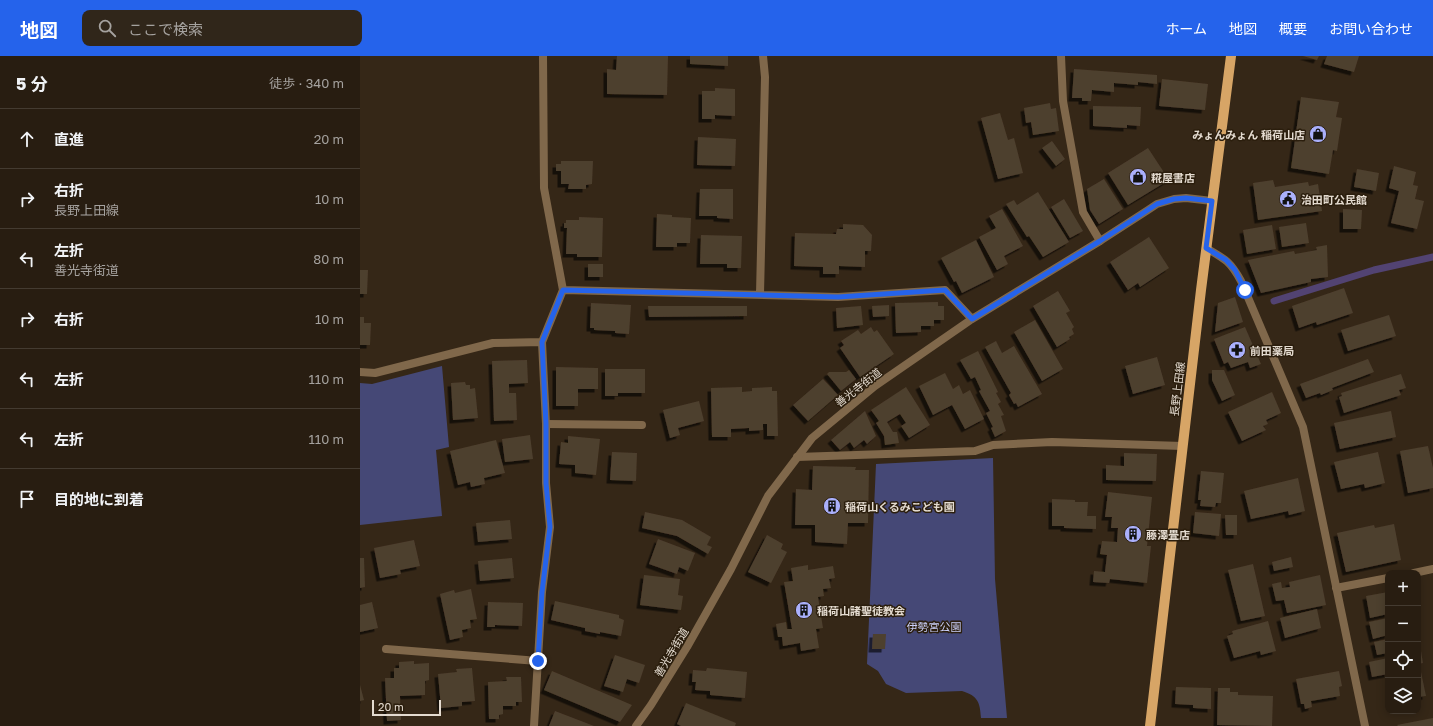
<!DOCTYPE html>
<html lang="ja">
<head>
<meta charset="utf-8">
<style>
	:root { --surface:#281d11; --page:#30261a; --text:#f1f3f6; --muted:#a5a29f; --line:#443b31; --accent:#2563eb }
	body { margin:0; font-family:"Golos Text","Noto Sans JP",sans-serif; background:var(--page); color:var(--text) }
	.controls { position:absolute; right:12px; bottom:12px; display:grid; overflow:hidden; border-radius:8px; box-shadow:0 2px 10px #0003 }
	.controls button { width:36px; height:36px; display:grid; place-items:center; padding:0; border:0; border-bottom:1px solid var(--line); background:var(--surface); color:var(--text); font:20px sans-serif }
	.scale { position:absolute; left:12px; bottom:10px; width:69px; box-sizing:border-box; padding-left:4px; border:2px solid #e4dbd0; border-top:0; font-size:11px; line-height:14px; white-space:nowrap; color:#e4dbd0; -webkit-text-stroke:3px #2b1e0d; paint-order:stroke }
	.stop { position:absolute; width:12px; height:12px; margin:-9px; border:3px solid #2563eb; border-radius:50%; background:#fff }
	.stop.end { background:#2563eb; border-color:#fff; box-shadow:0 1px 4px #0008 }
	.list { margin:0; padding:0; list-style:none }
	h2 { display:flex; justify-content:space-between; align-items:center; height:52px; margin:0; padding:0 16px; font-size:17px }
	h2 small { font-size:13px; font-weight:400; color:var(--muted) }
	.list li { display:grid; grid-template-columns:26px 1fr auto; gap:12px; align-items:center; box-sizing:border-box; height:60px; padding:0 16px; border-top:1px solid var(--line) }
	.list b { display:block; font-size:15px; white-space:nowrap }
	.list p { margin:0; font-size:13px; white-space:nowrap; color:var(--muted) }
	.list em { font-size:13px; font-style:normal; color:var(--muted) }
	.icon { flex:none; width:22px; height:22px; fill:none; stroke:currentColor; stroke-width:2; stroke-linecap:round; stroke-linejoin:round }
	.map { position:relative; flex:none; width:1073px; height:670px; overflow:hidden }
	header { display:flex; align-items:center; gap:24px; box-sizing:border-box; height:56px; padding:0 20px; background:var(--accent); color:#fff }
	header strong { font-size:19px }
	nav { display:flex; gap:22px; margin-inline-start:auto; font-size:14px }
	.search { width:280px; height:36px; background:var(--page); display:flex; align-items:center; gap:10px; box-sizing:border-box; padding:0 14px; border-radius:8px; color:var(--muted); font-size:15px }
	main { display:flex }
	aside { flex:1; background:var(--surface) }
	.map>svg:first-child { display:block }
	.green { fill:#454876 }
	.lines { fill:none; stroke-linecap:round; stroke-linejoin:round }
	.stream { stroke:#524372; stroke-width:7 }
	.building { fill:#4e3f2e; filter:url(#shadow) }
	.service { stroke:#80684b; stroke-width:8 }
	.minor { stroke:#80684b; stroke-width:8 }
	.primary { stroke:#d7a566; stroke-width:10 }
	.route { stroke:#2563eb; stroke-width:5 }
	.labels { text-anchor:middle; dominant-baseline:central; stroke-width:3; stroke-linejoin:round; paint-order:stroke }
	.poi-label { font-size:11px; font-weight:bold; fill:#e4dbd0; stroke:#2b1e0d; text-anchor:start }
	.street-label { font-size:11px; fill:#e4dbd0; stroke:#2b1e0d }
	.park-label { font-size:11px; fill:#cacff9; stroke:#2b1e0d }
</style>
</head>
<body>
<header>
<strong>地図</strong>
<div class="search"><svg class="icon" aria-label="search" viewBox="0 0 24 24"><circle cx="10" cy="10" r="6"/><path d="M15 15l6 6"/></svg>ここで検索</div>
<nav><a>ホーム</a><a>地図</a><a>概要</a><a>お問い合わせ</a></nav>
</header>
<main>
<aside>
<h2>5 分<small>徒歩 · 340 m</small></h2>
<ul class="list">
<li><svg class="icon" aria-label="ahead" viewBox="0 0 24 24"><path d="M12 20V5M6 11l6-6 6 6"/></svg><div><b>直進</b></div><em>20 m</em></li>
<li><svg class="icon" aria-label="right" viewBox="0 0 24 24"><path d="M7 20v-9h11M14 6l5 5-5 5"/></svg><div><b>右折</b><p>長野上田線</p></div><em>10 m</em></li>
<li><svg class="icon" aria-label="left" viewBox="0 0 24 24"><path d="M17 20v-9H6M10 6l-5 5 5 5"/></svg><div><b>左折</b><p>善光寺街道</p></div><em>80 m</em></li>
<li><svg class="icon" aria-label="right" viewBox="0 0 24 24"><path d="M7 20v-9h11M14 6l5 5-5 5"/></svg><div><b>右折</b></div><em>10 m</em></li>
<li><svg class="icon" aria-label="left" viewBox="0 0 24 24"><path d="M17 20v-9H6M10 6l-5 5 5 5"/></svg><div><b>左折</b></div><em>110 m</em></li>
<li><svg class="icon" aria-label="left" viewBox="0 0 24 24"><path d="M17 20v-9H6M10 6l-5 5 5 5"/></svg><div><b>左折</b></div><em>110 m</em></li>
<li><svg class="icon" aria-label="arrive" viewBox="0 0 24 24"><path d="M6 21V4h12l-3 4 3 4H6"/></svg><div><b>目的地に到着</b></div></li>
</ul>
</aside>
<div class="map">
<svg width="1073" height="670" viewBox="0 0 1073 670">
	<defs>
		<filter id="shadow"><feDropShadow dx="-3.5" dy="3.5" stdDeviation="0" flood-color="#0009"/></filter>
	</defs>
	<rect width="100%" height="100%" fill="#352717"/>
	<path class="green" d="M 82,310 L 89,391 L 76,394 L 82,460 L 0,469 L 0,327 L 12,328 Z
		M 633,402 L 635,523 L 647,662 L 621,662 C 620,646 618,640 602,635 L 546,637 L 526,628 L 518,615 L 507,608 L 516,408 Z"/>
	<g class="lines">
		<path class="stream" d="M 914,245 L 1014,214 L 1073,201"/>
	</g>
	<path class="building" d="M 257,0 L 308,0 L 307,39 L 247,38 L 247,13 L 256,14 Z
		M 330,0 L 368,0 L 368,10 L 330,8 Z
		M 943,0 L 959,0 L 957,4 Z
		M 967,0 L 999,0 L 994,16 L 964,8 Z
		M 714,13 L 797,19 L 797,28 L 778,26 L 778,29 L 754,27 L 754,36 L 732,34 L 731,45 L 722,45 L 722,42 L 712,42 Z
		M 802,23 L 848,28 L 845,54 L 799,50 Z
		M 355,32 L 375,33 L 375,60 L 355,59 L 355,63 L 342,63 L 342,35 L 355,35 Z
		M 941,41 L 979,46 L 976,61 L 982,62 L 977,95 L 973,94 L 969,118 L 931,112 Z
		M 690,47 L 691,53 L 696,52 L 699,75 L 673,79 L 671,66 L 666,67 L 664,52 Z
		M 733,50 L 781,51 L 780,70 L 767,69 L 767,72 L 733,70 Z
		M 640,57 L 648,84 L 654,82 L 663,117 L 638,123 L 621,62 Z
		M 338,81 L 376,83 L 375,110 L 337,109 Z
		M 692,85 L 705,103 L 696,110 L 682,92 Z
		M 788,92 L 809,124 L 768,149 L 748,117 Z
		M 201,105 L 233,105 L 232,128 L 226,129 L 226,133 L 208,133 L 209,128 L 201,128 L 201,115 L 196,115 L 196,108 L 201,108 Z
		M 1034,110 L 1056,116 L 1053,129 L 1058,130 L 1055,143 L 1064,145 L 1057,173 L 1031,167 L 1039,135 L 1029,132 Z
		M 997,113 L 1019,117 L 1016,135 L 994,131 Z
		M 744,123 L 763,153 L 739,168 L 730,154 L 727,133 Z
		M 913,124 L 915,131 L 948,126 L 949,130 L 958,128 L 962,155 L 898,164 L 893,127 Z
		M 340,133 L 373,133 L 373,163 L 357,162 L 357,160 L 339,160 Z
		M 678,136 L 709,186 L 683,201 L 669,180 L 667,181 L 646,148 L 654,144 L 657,149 Z
		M 704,143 L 723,175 L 710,182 L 691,151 Z
		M 642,153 L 663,190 L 644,200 L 648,208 L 637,214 L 619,181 L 636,172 L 629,160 Z
		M 983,153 L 1002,154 L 1001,173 L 983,173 Z
		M 297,158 L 312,159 L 312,161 L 331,162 L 330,187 L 317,187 L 317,191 L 296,191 Z
		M 219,161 L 243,162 L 242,201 L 217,201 L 217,198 L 206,198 L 207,172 L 204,172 L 204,167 L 206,167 L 206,164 L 219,164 Z
		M 946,167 L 949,187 L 922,191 L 919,171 Z
		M 483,168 L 503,169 L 512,179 L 511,195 L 505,195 L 505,211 L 479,210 L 479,218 L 463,218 L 463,211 L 434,210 L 435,177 L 476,178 L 477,173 L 483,173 Z
		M 912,169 L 916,193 L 887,198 L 883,174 Z
		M 341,179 L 382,180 L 381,212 L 367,212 L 367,208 L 340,208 Z
		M 789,181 L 809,212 L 780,231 L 778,227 L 768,234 L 750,206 Z
		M 616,184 L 634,221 L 602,237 L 596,225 L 594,226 L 581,202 Z
		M 967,189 L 968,221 L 951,223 L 951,226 L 901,237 L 888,204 L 934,195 L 935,198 L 957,194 L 956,191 Z
		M 228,208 L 243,208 L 243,221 L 228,221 Z
		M 0,214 L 8,214 L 7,238 L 0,238 Z
		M 984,232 L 993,257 L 957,269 L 956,266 L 939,272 L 932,250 Z
		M 698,235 L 710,255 L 706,257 L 714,271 L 712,273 L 714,278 L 709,281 L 710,283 L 697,291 L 673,250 Z
		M 875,241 L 883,266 L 855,276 L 858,247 Z
		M 578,246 L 578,250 L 584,250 L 584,264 L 574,264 L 574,270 L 561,270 L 561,276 L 536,277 L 535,247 Z
		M 231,247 L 271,249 L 269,278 L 255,277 L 255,275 L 234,274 L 234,272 L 230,272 Z
		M 529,249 L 529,260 L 513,261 L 512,250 Z
		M 288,250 L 387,250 L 387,260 L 289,261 Z
		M 501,250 L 503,269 L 477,272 L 476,252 Z
		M 1029,259 L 1036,280 L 988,295 L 981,274 Z
		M 0,261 L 4,261 L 4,267 L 11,267 L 10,289 L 0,289 Z
		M 675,264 L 703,313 L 682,325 L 654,276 Z
		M 511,271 L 514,276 L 517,274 L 534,298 L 500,321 L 480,292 L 484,289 L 481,285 L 498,274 L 501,278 Z
		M 885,271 L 901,308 L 890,312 L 888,306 L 871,312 L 868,306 L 864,308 L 854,283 Z
		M 636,285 L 642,297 L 654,290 L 682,338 L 658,351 L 656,347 L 654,348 L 649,339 L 651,337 L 625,291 Z
		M 618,295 L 638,336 L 636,337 L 641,346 L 638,348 L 644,359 L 641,360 L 646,375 L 635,381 L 631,372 L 633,371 L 626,357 L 630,355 L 619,335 L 621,334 L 615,321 L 611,323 L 600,304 Z
		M 797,301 L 805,329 L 773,338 L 765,310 Z
		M 1008,303 L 1014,316 L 972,332 L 973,334 L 961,339 L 960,337 L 946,342 L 940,328 Z
		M 167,304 L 168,327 L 149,328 L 149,337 L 156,337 L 157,364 L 134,365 L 132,305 Z
		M 196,311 L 238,312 L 238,333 L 218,333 L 218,350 L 196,350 Z
		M 245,313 L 285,313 L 285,337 L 258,337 L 258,340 L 245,340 Z
		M 489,314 L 496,323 L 481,335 L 467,318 L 469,316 L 486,316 Z
		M 852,314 L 864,314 L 875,339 L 862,345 L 852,324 Z
		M 585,317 L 593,333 L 599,329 L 603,338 L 610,334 L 624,363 L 605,373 L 592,349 L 573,359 L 559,330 Z
		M 1041,318 L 1046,332 L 1039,334 L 1041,339 L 984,357 L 979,341 L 982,340 L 981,337 Z
		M 463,323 L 478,339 L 448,365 L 433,349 Z
		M 105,326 L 106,329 L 110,329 L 110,333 L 115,332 L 118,362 L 93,364 L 91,327 Z
		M 382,331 L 382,336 L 392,335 L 392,332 L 412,331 L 412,335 L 417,335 L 418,380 L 407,380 L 407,368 L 403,368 L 403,374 L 389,375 L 389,372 L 371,373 L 371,381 L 352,381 L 351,332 Z
		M 546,331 L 570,369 L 549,382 L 541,370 L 546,367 L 540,358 L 527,366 L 533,376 L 537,376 L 539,387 L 525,389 L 524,380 L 516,367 L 519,365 L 511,354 Z
		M 912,336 L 921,357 L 906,364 L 908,368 L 903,370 L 906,374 L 882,385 L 868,356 Z
		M 339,345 L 344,365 L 318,372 L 320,379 L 310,382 L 303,354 Z
		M 505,355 L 516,380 L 507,388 L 504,384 L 494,392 L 490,386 L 480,394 L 471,384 Z
		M 1031,355 L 1036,381 L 980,393 L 974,367 Z
		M 170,379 L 173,403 L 145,406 L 142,383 Z
		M 208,380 L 240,383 L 236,419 L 215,417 L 215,409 L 199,408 L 201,386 L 208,387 Z
		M 136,384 L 145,417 L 124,422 L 125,428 L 111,431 L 110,426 L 98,429 L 90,395 Z
		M 1068,390 L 1073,412 L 1073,432 L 1048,437 L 1040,395 Z
		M 252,396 L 277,397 L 276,425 L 250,424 Z
		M 1018,396 L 1025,427 L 1005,432 L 1004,428 L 981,433 L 974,406 Z
		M 764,397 L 797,398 L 796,425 L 746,424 L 746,409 L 764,410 Z
		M 453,410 L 496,411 L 495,414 L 509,414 L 508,467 L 488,467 L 487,488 L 455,486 L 455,469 L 435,469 L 436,433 L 452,434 Z
		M 841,415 L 864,417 L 861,447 L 856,447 L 855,451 L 840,450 L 841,444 L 838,444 Z
		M 938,422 L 945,455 L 929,459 L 928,455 L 891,463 L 884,435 Z
		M 748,436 L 792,441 L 787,490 L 791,490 L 787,527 L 750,523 L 749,527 L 733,526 L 734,515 L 745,516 L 747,499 L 740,498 L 742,485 L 757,486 L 758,472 L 751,472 L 752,461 L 745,461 Z
		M 692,443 L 715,444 L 715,446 L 728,446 L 727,460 L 736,460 L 736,473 L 704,472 L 704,470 L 692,470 Z
		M 285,456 L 322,464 L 351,481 L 347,489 L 352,491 L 348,498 L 317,480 L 282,472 Z
		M 835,456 L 861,458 L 859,480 L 833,477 Z
		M 865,459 L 877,459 L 877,479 L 866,479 Z
		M 150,464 L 152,483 L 118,486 L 116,467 Z
		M 1034,468 L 1041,504 L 986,516 L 977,477 L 1014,469 L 1015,472 Z
		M 407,479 L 423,488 L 421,493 L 427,496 L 411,527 L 388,516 Z
		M 298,483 L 335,497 L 328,515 L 319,511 L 317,518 L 289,508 Z
		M 54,484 L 60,510 L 40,514 L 41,518 L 20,522 L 14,492 Z
		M 931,501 L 933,511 L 914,515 L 912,506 Z
		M 0,502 L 4,502 L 5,531 L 0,532 Z
		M 152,502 L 154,522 L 120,525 L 118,505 Z
		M 893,508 L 905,560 L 881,565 L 868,514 Z
		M 448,509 L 448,514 L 473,510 L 475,522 L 469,523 L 471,532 L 463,533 L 464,540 L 458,541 L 463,572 L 456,573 L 459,592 L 441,595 L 440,587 L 423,590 L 422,581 L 418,581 L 416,568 L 426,566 L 427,573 L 432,573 L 424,526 L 433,525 L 431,512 Z
		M 284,519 L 320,523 L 318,539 L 323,540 L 321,554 L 280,549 Z
		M 960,519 L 966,549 L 927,557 L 924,544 L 916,545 L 912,528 L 921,526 L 922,532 L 930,531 L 929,526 Z
		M 111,533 L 117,563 L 110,564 L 111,572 L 102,574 L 103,581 L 90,584 L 80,538 L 94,534 L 95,537 Z
		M 1028,536 L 1028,558 L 1010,562 L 1006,540 Z
		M 195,545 L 259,559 L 259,562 L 264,564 L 261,580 L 240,576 L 240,578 L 225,575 L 225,572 L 191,564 Z
		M 12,546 L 18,572 L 0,576 L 0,549 Z
		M 128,546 L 163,547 L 162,570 L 135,569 L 135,571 L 127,571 Z
		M 957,553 L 961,572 L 925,582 L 920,562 Z
		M 1028,562 L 1028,579 L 1013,583 L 1009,566 Z
		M 908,565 L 916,595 L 901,599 L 900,595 L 874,602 L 867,580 L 873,578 L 872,575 Z
		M 513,578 L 526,578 L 525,593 L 512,593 Z
		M 1028,583 L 1028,597 L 1017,599 L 1014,586 Z
		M 1061,595 L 1063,607 L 1058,608 L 1058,596 Z
		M 255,599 L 285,609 L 279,627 L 267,623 L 263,636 L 244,630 Z
		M 1028,602 L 1028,618 L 1012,621 L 1009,606 Z
		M 54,605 L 54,608 L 69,607 L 69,624 L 65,625 L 65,639 L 40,640 L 41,664 L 27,665 L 25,622 L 34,622 L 34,612 L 39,612 L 39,606 Z
		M 112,612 L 115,645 L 102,646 L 102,650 L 81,652 L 78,618 L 97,616 L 96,613 Z
		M 347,612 L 387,616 L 385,642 L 350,639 L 350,635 L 335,634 L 336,626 L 332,626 L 333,614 L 346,615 Z
		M 192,615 L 272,649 L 260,666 L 184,634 Z
		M 979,615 L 982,630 L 979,631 L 980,640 L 951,645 L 952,651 L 945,653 L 944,648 L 941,648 L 936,623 Z
		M 1058,616 L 1061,616 L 1066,640 L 1058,641 Z
		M 146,621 L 161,621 L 162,646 L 156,646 L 156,650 L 143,650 L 143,658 L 139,659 L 139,663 L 129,663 L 128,626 L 147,625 Z
		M 0,629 L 4,644 L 0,645 Z
		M 816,631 L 851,632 L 851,653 L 833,652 L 833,649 L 815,648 Z
		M 858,632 L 870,632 L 870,636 L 878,636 L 878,639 L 913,640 L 912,670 L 857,669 Z
		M 326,647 L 376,667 L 375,670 L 321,670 L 317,668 Z
		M 195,655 L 234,670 L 189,670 Z
		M 1073,662 L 1073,670 L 1038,670 L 1037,669 Z"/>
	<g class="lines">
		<path class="service" d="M 701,0 L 703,45 L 723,156 L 740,185
			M 186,368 L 282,369
			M 437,401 L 615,395 L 633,389 L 692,386 L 823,390"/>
		<path class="minor" d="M 846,192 C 865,203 870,205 881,225 L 943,371 L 1005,670
			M 203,234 L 478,241 L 585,234 L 612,263
			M 400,238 L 405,21 L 403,0
			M 0,316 L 15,317 L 133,287 L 182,286
			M 1054,517 L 1073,513
			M 976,532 L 1028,522
			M 26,593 L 178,605
			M 174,670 L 182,536 L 190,471 L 186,427 L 186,368 L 182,286 L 203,234 L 184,132 L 183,0
			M 276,670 L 291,649 L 327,591 L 371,513 L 408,440 L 452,382 L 515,330 L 612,263 L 740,185 L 788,154 L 797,148 L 814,143 L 826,142 L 852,145"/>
		<path class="primary" d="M 790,670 L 841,234 L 871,0"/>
	</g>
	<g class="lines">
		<path class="route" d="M 178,605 L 182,536 L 190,471 L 186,427 L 186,368 L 182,286 L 203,234 L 478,241 L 585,234 L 612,263 L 740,185 L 797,148 L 814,143 L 826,142 L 852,145 L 846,192 L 866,204 L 875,214 L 885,234"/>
	</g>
	<defs>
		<symbol id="shop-disc" viewBox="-11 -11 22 22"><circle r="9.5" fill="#aab0fc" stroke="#2b1e0d"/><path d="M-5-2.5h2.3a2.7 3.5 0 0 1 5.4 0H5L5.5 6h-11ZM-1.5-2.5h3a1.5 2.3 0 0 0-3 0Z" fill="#111"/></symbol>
		<symbol id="civic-disc" viewBox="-11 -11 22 22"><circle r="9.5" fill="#aab0fc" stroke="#2b1e0d"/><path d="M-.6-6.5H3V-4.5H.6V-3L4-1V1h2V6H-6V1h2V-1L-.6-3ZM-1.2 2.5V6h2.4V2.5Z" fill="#111"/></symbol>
		<symbol id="pharmacy-disc" viewBox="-11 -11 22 22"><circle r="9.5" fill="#aab0fc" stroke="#2b1e0d"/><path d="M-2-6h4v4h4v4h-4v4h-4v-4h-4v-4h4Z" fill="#111"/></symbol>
		<symbol id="building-disc" viewBox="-11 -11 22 22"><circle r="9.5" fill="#aab0fc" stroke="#2b1e0d"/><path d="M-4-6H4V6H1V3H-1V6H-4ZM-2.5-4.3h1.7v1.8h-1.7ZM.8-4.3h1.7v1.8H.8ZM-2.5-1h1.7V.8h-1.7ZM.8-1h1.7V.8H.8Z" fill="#111"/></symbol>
	</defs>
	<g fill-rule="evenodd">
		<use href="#shop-disc" x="948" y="68" width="20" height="20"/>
		<use href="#shop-disc" x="768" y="111" width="20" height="20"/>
		<use href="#civic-disc" x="918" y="133" width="20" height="20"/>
		<use href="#pharmacy-disc" x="867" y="284" width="20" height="20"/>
		<use href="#building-disc" x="462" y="440" width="20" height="20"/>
		<use href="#building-disc" x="763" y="468" width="20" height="20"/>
		<use href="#building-disc" x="434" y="544" width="20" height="20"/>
	</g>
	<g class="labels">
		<g class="poi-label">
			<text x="945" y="78" text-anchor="end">みょんみょん 稲荷山店</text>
			<text x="791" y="121">糀屋書店</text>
			<text x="941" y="143">治田町公民館</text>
			<text x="890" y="294">前田薬局</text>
			<text x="485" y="450">稲荷山くるみこども園</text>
			<text x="786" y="478">藤澤畳店</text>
			<text x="457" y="554">稲荷山諸聖徒教会</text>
		</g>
		<g class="street-label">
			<text transform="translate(498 331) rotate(-38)">善光寺街道</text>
			<text transform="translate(817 333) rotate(-83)">長野上田線</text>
			<text transform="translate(311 596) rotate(-59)">善光寺街道</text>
		</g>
		<g class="park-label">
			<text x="574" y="570">伊勢宮公園</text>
		</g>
	</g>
</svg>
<div class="controls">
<button>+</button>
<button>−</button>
<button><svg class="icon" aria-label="locate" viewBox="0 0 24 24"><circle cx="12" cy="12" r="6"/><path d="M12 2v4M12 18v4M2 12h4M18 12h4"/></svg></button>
<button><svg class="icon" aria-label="layers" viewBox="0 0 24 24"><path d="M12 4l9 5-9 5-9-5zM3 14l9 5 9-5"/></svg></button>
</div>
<div class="scale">20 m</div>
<div class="stop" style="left:885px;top:234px"></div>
<div class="stop end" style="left:178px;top:605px"></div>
</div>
</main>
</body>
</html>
